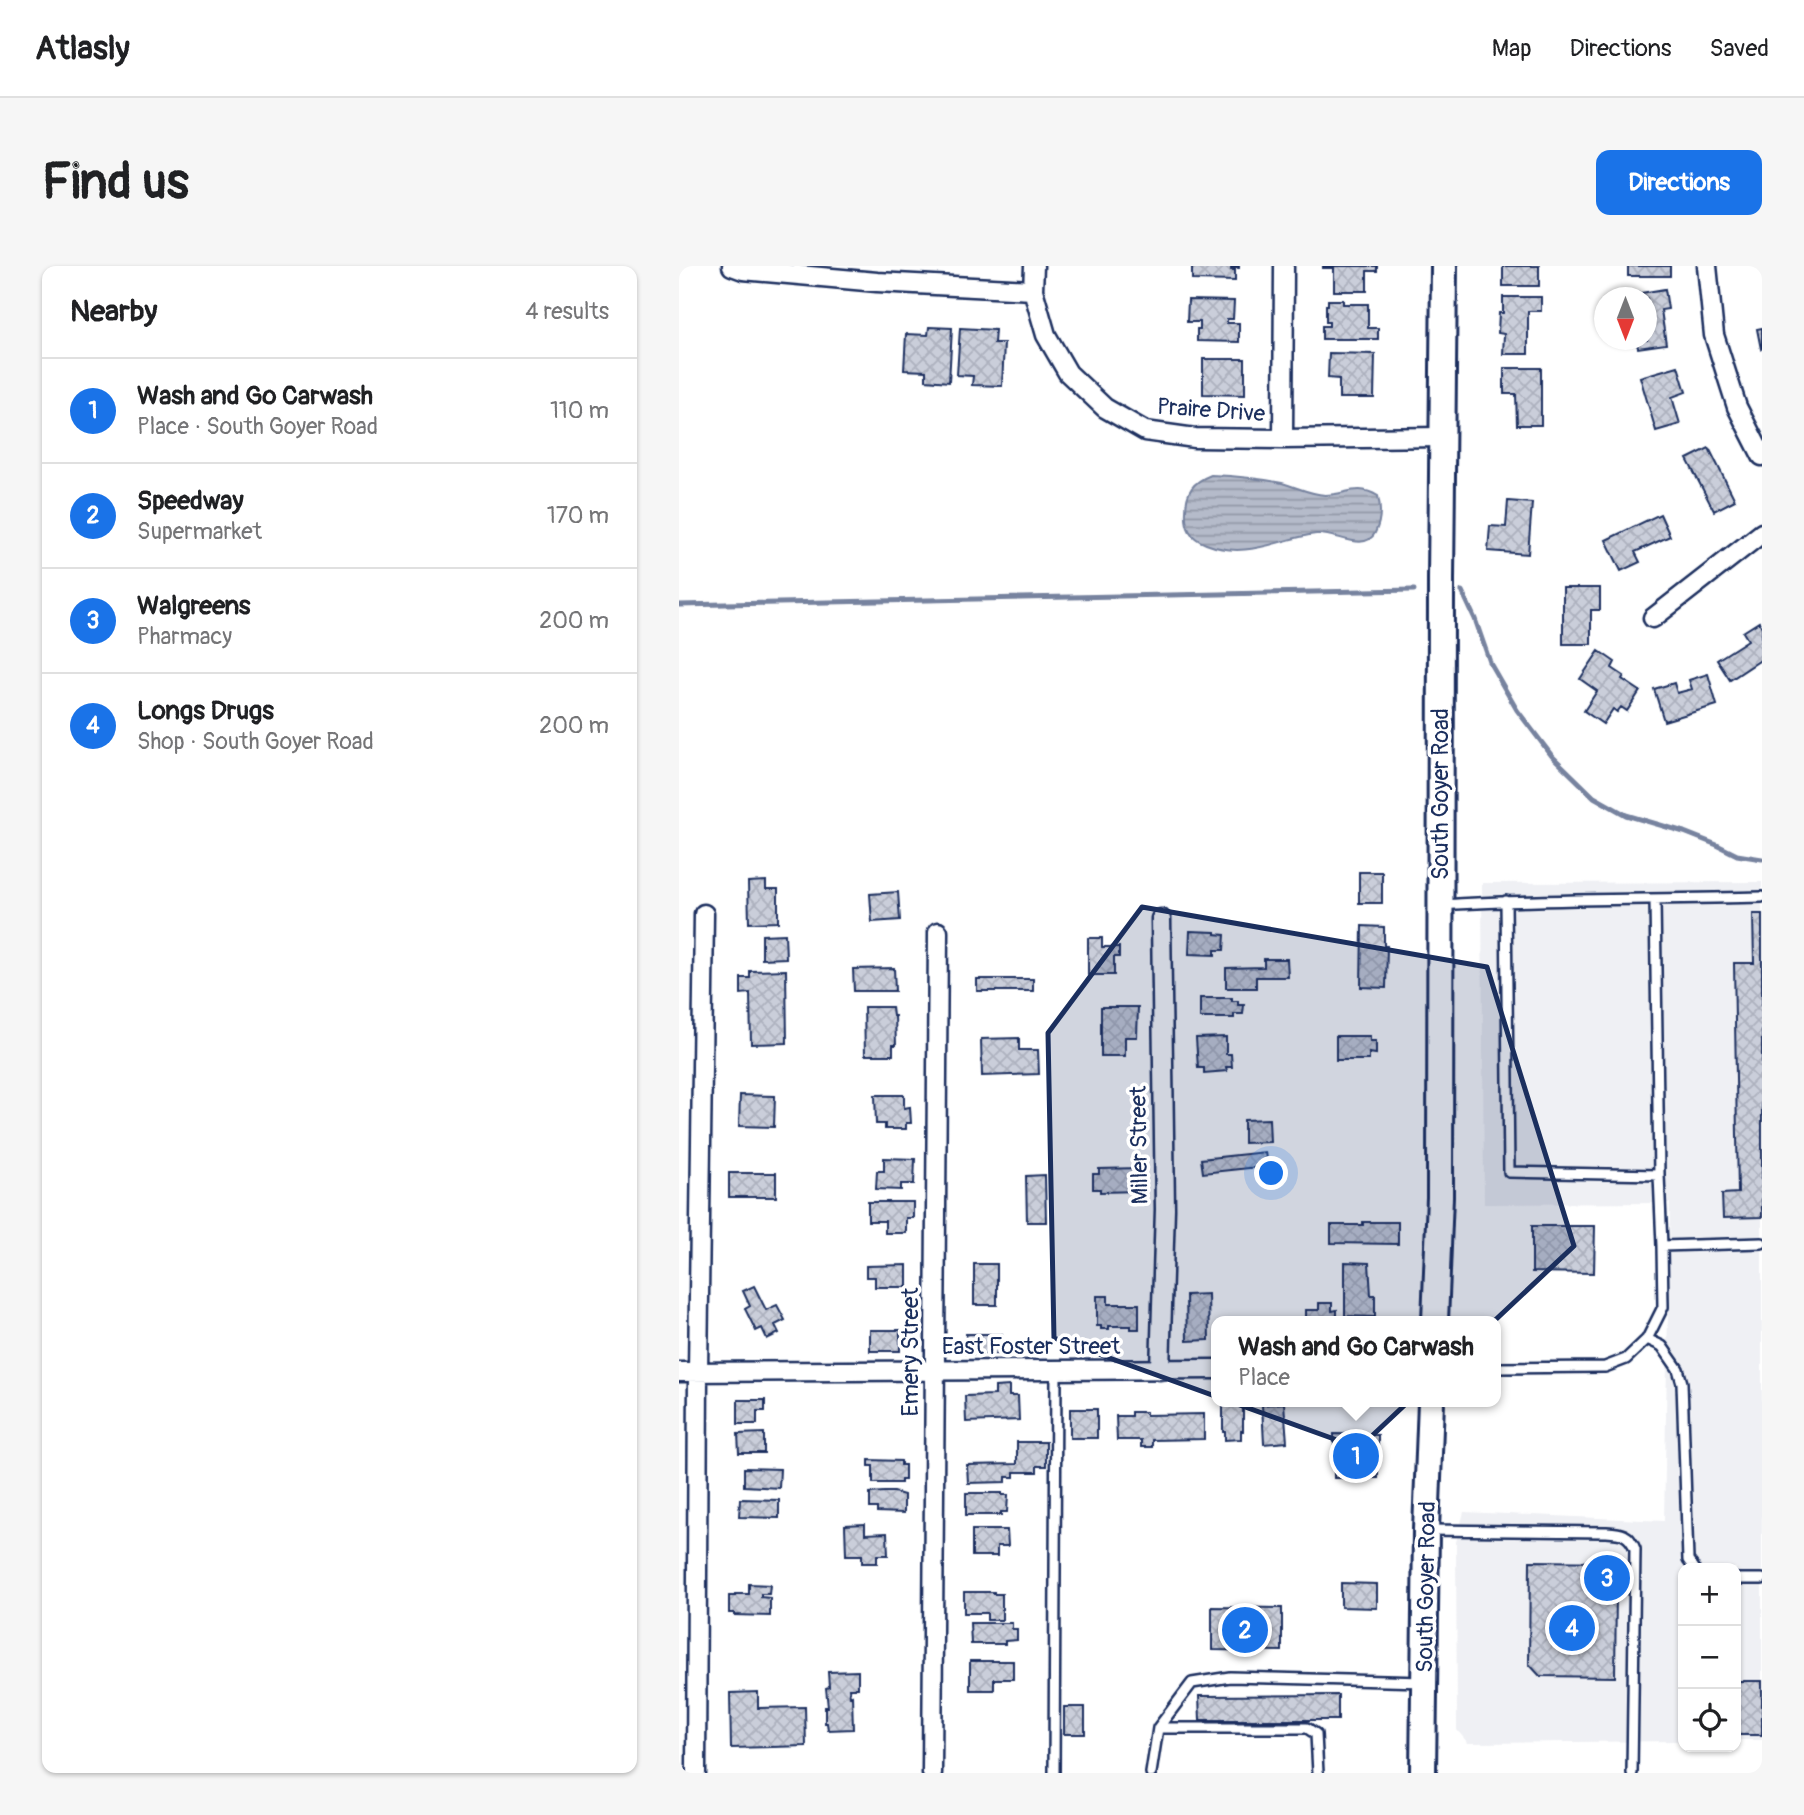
<!DOCTYPE html>
<html lang="en">
<head>
<meta charset="utf-8">
<style>
	:root { --surface:#fff; --page:#f6f6f6; --text:#202124; --muted:#757577; --line:#e0e0e0; --accent:#1a73e8 }
	body { margin:0; font-family:Pangolin,sans-serif; background:var(--page); color:var(--text) }
	.controls { position:absolute; right:21px; bottom:21px; display:grid; overflow:hidden; border-radius:14px; box-shadow:0 2px 5px #0004 }
	.controls button { width:63px; height:63px; display:grid; place-items:center; padding:0; border:0; border-bottom:2px solid var(--line); background:var(--surface); color:var(--text); font:35px sans-serif }
	.compass { position:absolute; left:915px; top:21px; width:63px; height:63px; border-radius:50%; background:var(--surface); box-shadow:0 2px 5px #0004; rotate:180deg }
	.you { position:absolute; left:593px; top:908px; width:24px; height:24px; margin:-18px; border:5px solid #fff; border-radius:50%; background:#1a73e8; box-shadow:0 0 0 10px #1a73e833 }
	.badge { display:grid; place-items:center; width:46px; height:46px; border-radius:50%; background:var(--accent); color:#fff; font-size:23px; font-weight:700 }
	.pin { position:absolute; translate:-50% -50%; border:4px solid #fff; box-shadow:0 2px 7px #0006 }
	.popup { position:absolute; left:532px; top:1050px; width:290px; height:91px; box-sizing:border-box; display:grid; place-content:center; border-radius:14px; background:var(--surface); filter:drop-shadow(0 2px 5px #0005); font-size:23px; white-space:nowrap; color:var(--muted) }
	.popup b { font-size:26px; color:var(--text) }
	.popup::after { content:''; position:absolute; left:50%; top:100%; margin-left:-14px; border:14px solid transparent; border-top-color:var(--surface) }
	.list { margin:0; padding:0; list-style:none }
	h2 { display:flex; justify-content:space-between; align-items:center; height:91px; margin:0; padding:0 28px; font-size:30px }
	h2 small { font-size:23px; font-weight:400; color:var(--muted) }
	.list li { display:grid; grid-template-columns:46px 1fr auto; gap:21px; align-items:center; box-sizing:border-box; height:105px; padding:0 28px; border-top:2px solid var(--line) }
	.list b { display:block; font-size:26px; white-space:nowrap }
	.list p { margin:0; font-size:23px; white-space:nowrap; color:var(--muted) }
	.list em { font-size:23px; font-style:normal; color:var(--muted) }
	.icon { flex:none; width:38px; height:38px; fill:none; stroke:currentColor; stroke-width:2; stroke-linecap:round; stroke-linejoin:round }
	.map { position:relative; flex:none; width:1083px; height:1507px; overflow:hidden; border-radius:14px }
	header { display:flex; align-items:center; gap:42px; box-sizing:border-box; height:98px; padding:0 35px; background:var(--surface); border-bottom:2px solid var(--line) }
	header strong { font-size:33px }
	nav { display:flex; gap:38px; margin-inline-start:auto; font-size:24px }
	.intro { display:flex; align-items:center; justify-content:space-between; box-sizing:border-box; height:168px; padding:0 42px }
	h1 { margin:0; font-size:49px }
	.button { padding:18px 32px; border-radius:14px; background:var(--accent); color:#fff; font-size:24px; font-weight:700 }
	main { display:flex; gap:42px; padding:0 42px }
	aside { flex:1; background:var(--surface); border-radius:14px; box-shadow:0 2px 5px #0004 }
	.map>svg:first-child { display:block }
	.built { fill:#eff0f4 }
	.water { fill:url(#water-rules); stroke:#77839f; stroke-width:2 }
	.lines { fill:none; stroke-linecap:round; stroke-linejoin:round }
	.stream { stroke:#77839f; stroke-width:5 }
	.building { fill:url(#building-cross-hatch); stroke:#1b2f5e; stroke-width:2 }
	.lane-casing { stroke:#1b2f5e; stroke-width:14 }
	.street-casing { stroke:#1b2f5e; stroke-width:23 }
	.secondary-casing { stroke:#1b2f5e; stroke-width:30 }
	.lane { stroke:#fff; stroke-width:9 }
	.street { stroke:#fff; stroke-width:18 }
	.secondary { stroke:#fff; stroke-width:24 }
	.marked { fill:#1b2f5e; fill-opacity:0.2; stroke:#1b2f5e; stroke-width:5; stroke-linejoin:round }
	.labels { text-anchor:middle; dominant-baseline:central; stroke-width:7; stroke-linejoin:round; paint-order:stroke }
	.street-label { font-size:23px; fill:#1b2f5e; stroke:#fff }
</style>
</head>
<body>
<header>
<strong>Atlasly</strong>
<nav><a>Map</a><a>Directions</a><a>Saved</a></nav>
</header>
<div class="intro"><h1>Find us</h1><a class="button">Directions</a></div>
<main>
<aside>
<h2>Nearby<small>4 results</small></h2>
<ul class="list">
<li><span class="badge">1</span><div><b>Wash and Go Carwash</b><p>Place · South Goyer Road</p></div><em>110 m</em></li>
<li><span class="badge">2</span><div><b>Speedway</b><p>Supermarket</p></div><em>170 m</em></li>
<li><span class="badge">3</span><div><b>Walgreens</b><p>Pharmacy</p></div><em>200 m</em></li>
<li><span class="badge">4</span><div><b>Longs Drugs</b><p>Shop · South Goyer Road</p></div><em>200 m</em></li>
</ul>
</aside>
<div class="map">
<svg width="1083" height="1507" viewBox="0 0 1083 1507">
	<defs>
		<pattern id="water-rules" width="6" height="5" patternUnits="userSpaceOnUse" patternTransform="scale(1.75)"><rect width="6" height="5" fill="#b5bbca"/><path d="M0 2.5h6" fill="none" stroke="#9298a7"/></pattern>
		<pattern id="building-cross-hatch" width="8" height="8" patternUnits="userSpaceOnUse" patternTransform="scale(1.75)"><rect width="8" height="8" fill="#caceda"/><path d="M0 0l8 8M0 8l8-8" fill="none" stroke="#adb1be"/></pattern>
	</defs>
	<rect width="100%" height="100%" fill="#fff"/>
	<filter id="ink" filterUnits="userSpaceOnUse"><feTurbulence type="fractalNoise" baseFrequency=".0143" numOctaves="2"/><feDisplacementMap in="SourceGraphic" scale="14" xChannelSelector="R" yChannelSelector="G"/><feConvolveMatrix kernelMatrix="1 2 1 2 8 2 1 2 1" color-interpolation-filters="sRGB"/></filter>
	<g filter="url(#ink)">
		<path class="built" d="M 1083,616 L 1083,1474 L 1057,1474 L 1057,1302 L 1004,1302 L 1004,1475 L 789,1477 L 778,1464 L 777,1276 L 785,1246 L 985,1255 L 991,937 L 805,938 L 803,617 Z"/>
		<path class="water" d="M 532,209 C 556,210 579,212 603,217 C 617,221 631,228 646,229 C 667,229 678,217 699,230 C 702,242 702,255 696,267 C 685,287 657,266 637,268 C 598,273 568,294 527,278 C 511,272 506,261 507,245 C 507,225 514,216 532,209 Z"/>
		<g class="lines">
			<path class="stream" d="M 783,325 L 796,353 L 812,399 L 838,444 L 873,490 L 915,531 L 947,549 L 1005,566 L 1038,579 L 1058,589 L 1083,593
				M 0,339 L 735,324"/>
		</g>
		<path class="building" d="M 513,0 L 560,0 L 560,2 L 552,2 L 552,4 L 556,4 L 556,15 L 513,14 Z
			M 644,0 L 698,0 L 698,5 L 688,5 L 688,25 L 655,25 L 655,2 L 644,2 Z
			M 824,0 L 860,0 L 860,20 L 824,20 Z
			M 949,0 L 991,0 L 991,10 L 949,10 Z
			M 986,23 L 989,43 L 982,44 L 987,78 L 959,82 L 957,74 L 968,74 L 968,32 L 951,32 L 950,29 Z
			M 824,31 L 862,31 L 862,45 L 849,45 L 849,88 L 824,88 L 825,68 L 819,67 L 820,47 L 824,47 Z
			M 509,34 L 555,35 L 554,53 L 548,53 L 548,57 L 560,57 L 560,76 L 518,75 L 518,63 L 521,63 L 521,56 L 508,56 Z
			M 649,34 L 664,34 L 664,38 L 689,38 L 689,62 L 699,62 L 699,73 L 643,73 L 643,60 L 650,60 L 650,56 L 647,56 L 647,39 L 649,39 Z
			M 250,61 L 273,62 L 270,116 L 247,114 L 247,105 L 225,104 L 227,68 L 249,69 Z
			M 281,62 L 316,64 L 315,77 L 325,77 L 323,120 L 293,119 L 294,110 L 278,109 Z
			M 1083,62 L 1083,82 L 1082,83 L 1078,63 Z
			M 650,87 L 696,88 L 695,132 L 660,132 L 660,113 L 649,112 Z
			M 524,93 L 566,93 L 566,129 L 524,128 Z
			M 999,100 L 1007,126 L 993,131 L 1001,158 L 977,165 L 961,111 Z
			M 825,102 L 862,102 L 862,159 L 838,159 L 837,128 L 825,128 Z
			M 1030,182 L 1056,234 L 1035,245 L 1008,193 Z
			M 829,235 L 853,237 L 849,288 L 809,285 L 811,260 L 827,261 Z
			M 981,248 L 991,270 L 956,286 L 961,296 L 942,305 L 927,274 Z
			M 884,322 L 921,322 L 921,344 L 912,344 L 912,378 L 884,378 Z
			M 1080,356 L 1083,361 L 1083,393 L 1051,414 L 1038,394 L 1069,374 L 1064,366 Z
			M 920,385 L 936,396 L 933,402 L 945,410 L 943,413 L 961,425 L 948,445 L 942,441 L 938,446 L 934,443 L 924,458 L 905,445 L 918,425 L 901,413 Z
			M 1029,408 L 1038,439 L 985,455 L 975,423 L 995,417 L 998,427 L 1013,423 L 1010,414 Z
			M 680,606 L 703,606 L 703,637 L 680,637 Z
			M 87,615 L 87,623 L 99,623 L 99,656 L 70,657 L 69,616 Z
			M 219,626 L 221,654 L 193,656 L 191,628 Z
			M 1074,648 L 1083,648 L 1083,951 L 1044,952 L 1043,928 L 1059,927 L 1055,697 L 1075,697 Z
			M 683,660 L 705,661 L 705,680 L 708,680 L 707,722 L 682,721 Z
			M 511,665 L 536,666 L 536,668 L 546,669 L 545,684 L 536,684 L 536,689 L 510,688 Z
			M 106,668 L 107,692 L 83,693 L 83,669 Z
			M 409,672 L 423,672 L 423,681 L 440,681 L 440,691 L 435,691 L 435,709 L 409,709 Z
			M 585,693 L 608,693 L 609,711 L 577,711 L 577,722 L 547,722 L 547,702 L 585,701 Z
			M 215,702 L 216,725 L 175,725 L 174,703 Z
			M 107,704 L 108,777 L 72,778 L 71,727 L 62,728 L 62,712 L 71,712 L 71,705 Z
			M 298,713 L 354,713 L 354,725 L 298,725 Z
			M 521,732 L 553,732 L 553,735 L 559,735 L 559,739 L 565,739 L 564,748 L 555,748 L 555,752 L 521,752 Z
			M 185,741 L 213,741 L 214,750 L 216,750 L 217,779 L 214,779 L 214,789 L 186,789 Z
			M 422,741 L 459,741 L 458,771 L 446,771 L 446,790 L 422,790 Z
			M 657,770 L 691,770 L 691,775 L 697,775 L 697,788 L 690,787 L 690,794 L 657,794 Z
			M 547,771 L 547,788 L 552,788 L 553,801 L 547,801 L 548,805 L 525,807 L 525,802 L 519,802 L 517,772 Z
			M 340,772 L 340,784 L 359,784 L 360,808 L 303,810 L 302,773 Z
			M 61,829 L 96,830 L 95,861 L 60,860 Z
			M 196,829 L 225,829 L 225,842 L 231,841 L 232,857 L 227,857 L 227,863 L 206,863 L 206,858 L 197,858 Z
			M 590,853 L 591,876 L 565,877 L 565,854 Z
			M 586,886 L 588,900 L 524,907 L 522,893 Z
			M 205,892 L 236,893 L 235,918 L 222,918 L 222,924 L 197,923 L 198,905 L 205,905 Z
			M 460,902 L 461,925 L 421,926 L 421,923 L 414,923 L 414,908 L 420,908 L 420,903 Z
			M 50,907 L 97,907 L 97,931 L 50,931 Z
			M 366,909 L 367,956 L 348,956 L 347,910 Z
			M 189,936 L 234,936 L 234,952 L 227,952 L 227,967 L 206,967 L 206,955 L 189,955 Z
			M 684,956 L 719,956 L 719,978 L 652,977 L 652,959 L 684,959 Z
			M 853,960 L 916,960 L 915,1007 L 853,1006 Z
			M 666,996 L 690,997 L 692,1029 L 696,1029 L 696,1051 L 666,1050 Z
			M 295,998 L 318,998 L 318,1039 L 295,1039 Z
			M 228,999 L 228,1021 L 196,1021 L 196,1011 L 187,1011 L 187,1000 Z
			M 75,1020 L 87,1044 L 98,1039 L 106,1054 L 96,1059 L 100,1067 L 88,1073 L 83,1062 L 77,1065 L 66,1043 L 71,1040 L 64,1025 Z
			M 529,1028 L 530,1074 L 508,1075 L 507,1029 Z
			M 418,1030 L 429,1030 L 429,1038 L 460,1038 L 460,1063 L 452,1063 L 452,1060 L 430,1060 L 430,1063 L 422,1063 L 422,1060 L 418,1060 Z
			M 640,1037 L 653,1037 L 653,1045 L 658,1044 L 658,1055 L 627,1055 L 627,1044 L 640,1044 Z
			M 191,1064 L 221,1064 L 221,1085 L 191,1085 Z
			M 287,1068 L 323,1068 L 324,1088 L 287,1088 Z
			M 330,1120 L 330,1130 L 339,1130 L 340,1154 L 287,1156 L 286,1130 L 316,1129 L 316,1121 Z
			M 59,1134 L 86,1134 L 86,1145 L 78,1145 L 78,1158 L 59,1158 Z
			M 605,1137 L 608,1176 L 585,1178 L 583,1139 Z
			M 544,1139 L 564,1139 L 564,1165 L 562,1165 L 562,1173 L 546,1174 L 546,1166 L 544,1166 Z
			M 391,1143 L 418,1143 L 418,1172 L 391,1172 Z
			M 452,1146 L 467,1146 L 467,1149 L 525,1148 L 525,1173 L 473,1174 L 473,1181 L 462,1181 L 462,1174 L 438,1174 L 437,1150 L 452,1150 Z
			M 85,1167 L 85,1187 L 60,1187 L 59,1168 Z
			M 655,1168 L 699,1169 L 699,1212 L 655,1212 Z
			M 338,1176 L 367,1176 L 367,1200 L 358,1200 L 358,1206 L 335,1206 L 335,1211 L 327,1211 L 327,1216 L 289,1217 L 288,1199 L 338,1198 Z
			M 190,1194 L 222,1195 L 222,1199 L 226,1199 L 226,1214 L 222,1214 L 222,1217 L 194,1217 L 194,1200 L 190,1200 Z
			M 65,1202 L 101,1203 L 100,1222 L 65,1220 Z
			M 205,1226 L 215,1226 L 225,1229 L 225,1247 L 198,1246 L 198,1242 L 191,1242 L 191,1227 Z
			M 287,1227 L 323,1227 L 323,1229 L 329,1229 L 328,1246 L 322,1246 L 322,1249 L 287,1249 Z
			M 61,1233 L 100,1234 L 100,1252 L 60,1251 Z
			M 186,1258 L 186,1268 L 208,1267 L 209,1289 L 198,1289 L 198,1297 L 183,1297 L 183,1289 L 167,1289 L 166,1259 Z
			M 293,1264 L 328,1264 L 329,1280 L 318,1280 L 318,1290 L 293,1290 Z
			M 851,1295 L 938,1296 L 938,1302 L 950,1302 L 950,1326 L 937,1326 L 936,1411 L 861,1410 L 850,1398 Z
			M 662,1317 L 698,1318 L 698,1342 L 662,1341 Z
			M 70,1318 L 91,1319 L 90,1328 L 82,1328 L 82,1331 L 91,1332 L 91,1350 L 55,1349 L 55,1347 L 50,1347 L 50,1330 L 56,1330 L 56,1328 L 70,1328 Z
			M 285,1326 L 315,1326 L 315,1328 L 323,1328 L 323,1354 L 308,1354 L 308,1347 L 285,1347 Z
			M 533,1341 L 603,1342 L 603,1385 L 533,1384 Z
			M 291,1357 L 333,1357 L 333,1363 L 338,1363 L 338,1374 L 326,1375 L 326,1378 L 292,1378 Z
			M 291,1395 L 334,1395 L 334,1413 L 315,1413 L 315,1424 L 291,1424 Z
			M 179,1405 L 179,1422 L 170,1422 L 171,1430 L 173,1429 L 174,1463 L 149,1464 L 148,1457 L 146,1457 L 146,1441 L 149,1441 L 147,1422 L 150,1421 L 149,1406 Z
			M 1002,1415 L 1004,1415 L 1004,1469 L 1001,1469 Z
			M 1057,1415 L 1083,1415 L 1083,1469 L 1057,1469 Z
			M 79,1426 L 79,1442 L 126,1441 L 127,1480 L 52,1482 L 51,1427 Z
			M 659,1429 L 659,1454 L 521,1454 L 520,1430 Z
			M 385,1441 L 406,1441 L 406,1468 L 385,1468 Z"/>
		<g class="lines">
			<defs>
				<path id="lane" d="M 976,634 L 980,909
					M 827,635 L 830,906 L 980,909 L 983,980
					M 763,639 C 869,632 976,634 1083,631
					M 968,1073 L 983,1080 L 999,1103 L 1003,1117 L 1009,1294 L 1015,1302
					M 817,1102 L 926,1101 L 947,1093 L 968,1073 L 984,1041 L 983,980 L 1083,977
					M 749,1264 L 926,1266 C 942,1267 950,1267 956,1283 L 953,1507
					M 1057,1313 L 1083,1313
					M 479,1462 L 628,1462 L 637,1468 L 639,1507
					M 375,1507 L 377,1105
					M 472,1507 L 479,1462 L 513,1417 L 551,1411 L 745,1416"/>
				<path id="street" d="M 53,0 L 64,4 L 198,16 L 354,24
					M 355,0 L 354,24 L 367,69 L 389,107 L 426,142 L 466,165 L 516,172 L 604,173 L 763,171
					M 1028,0 L 1035,69 L 1058,141 L 1083,190
					M 604,173 L 605,0
					M 974,352 L 1083,267
					M 481,1104 L 486,943 L 482,653
					M 0,1106 L 537,1103
					M 17,1507 L 19,1106 L 25,648
					M 253,1507 L 259,666"/>
				<path id="secondary" d="M 756,1055 L 761,931 L 762,314 L 765,0
					M 744,1507 L 747,1264 L 752,1136"/>
			</defs>
			<use href="#lane" class="lane-casing"/>
			<use href="#street" class="street-casing"/>
			<use href="#secondary" class="secondary-casing"/>
			<use href="#lane" class="lane"/>
			<use href="#street" class="street"/>
			<use href="#secondary" class="secondary"/>
		</g>
	</g>
	<path class="marked" d="M 463,641 L 808,701 L 895,980 L 680,1182 L 375,1072 L 369,767 Z"/>
	<g class="labels">
		<g class="street-label">
			<text transform="translate(532 144) rotate(4)">Praire Drive</text>
			<text transform="translate(761 528) rotate(-90)">South Goyer Road</text>
			<text transform="translate(460 879) rotate(-91)">Miller Street</text>
			<text x="352" y="1080">East Foster Street</text>
			<text transform="translate(231 1086) rotate(-90)">Emery Street</text>
			<text transform="translate(747 1321) rotate(-89)">South Goyer Road</text>
		</g>
	</g>
</svg>
<div class="controls">
<button>+</button>
<button>−</button>
<button><svg class="icon" aria-label="locate" viewBox="0 0 24 24"><circle cx="12" cy="12" r="6"/><path d="M12 2v4M12 18v4M2 12h4M18 12h4"/></svg></button>
</div>
<svg class="compass" viewBox="-18 -18 36 36"><path d="M0-13l5 13h-10z" fill="#e53935"/><path d="M0 13l5-13h-10z" fill="#757577"/></svg>
<div class="you"></div>
<div class="pin badge" style="left:677px;top:1190px">1</div>
<div class="popup"><b>Wash and Go Carwash</b>Place</div>
<div class="pin badge" style="left:566px;top:1364px">2</div>
<div class="pin badge" style="left:928px;top:1312px">3</div>
<div class="pin badge" style="left:893px;top:1362px">4</div>
</div>
</main>
</body>
</html>
